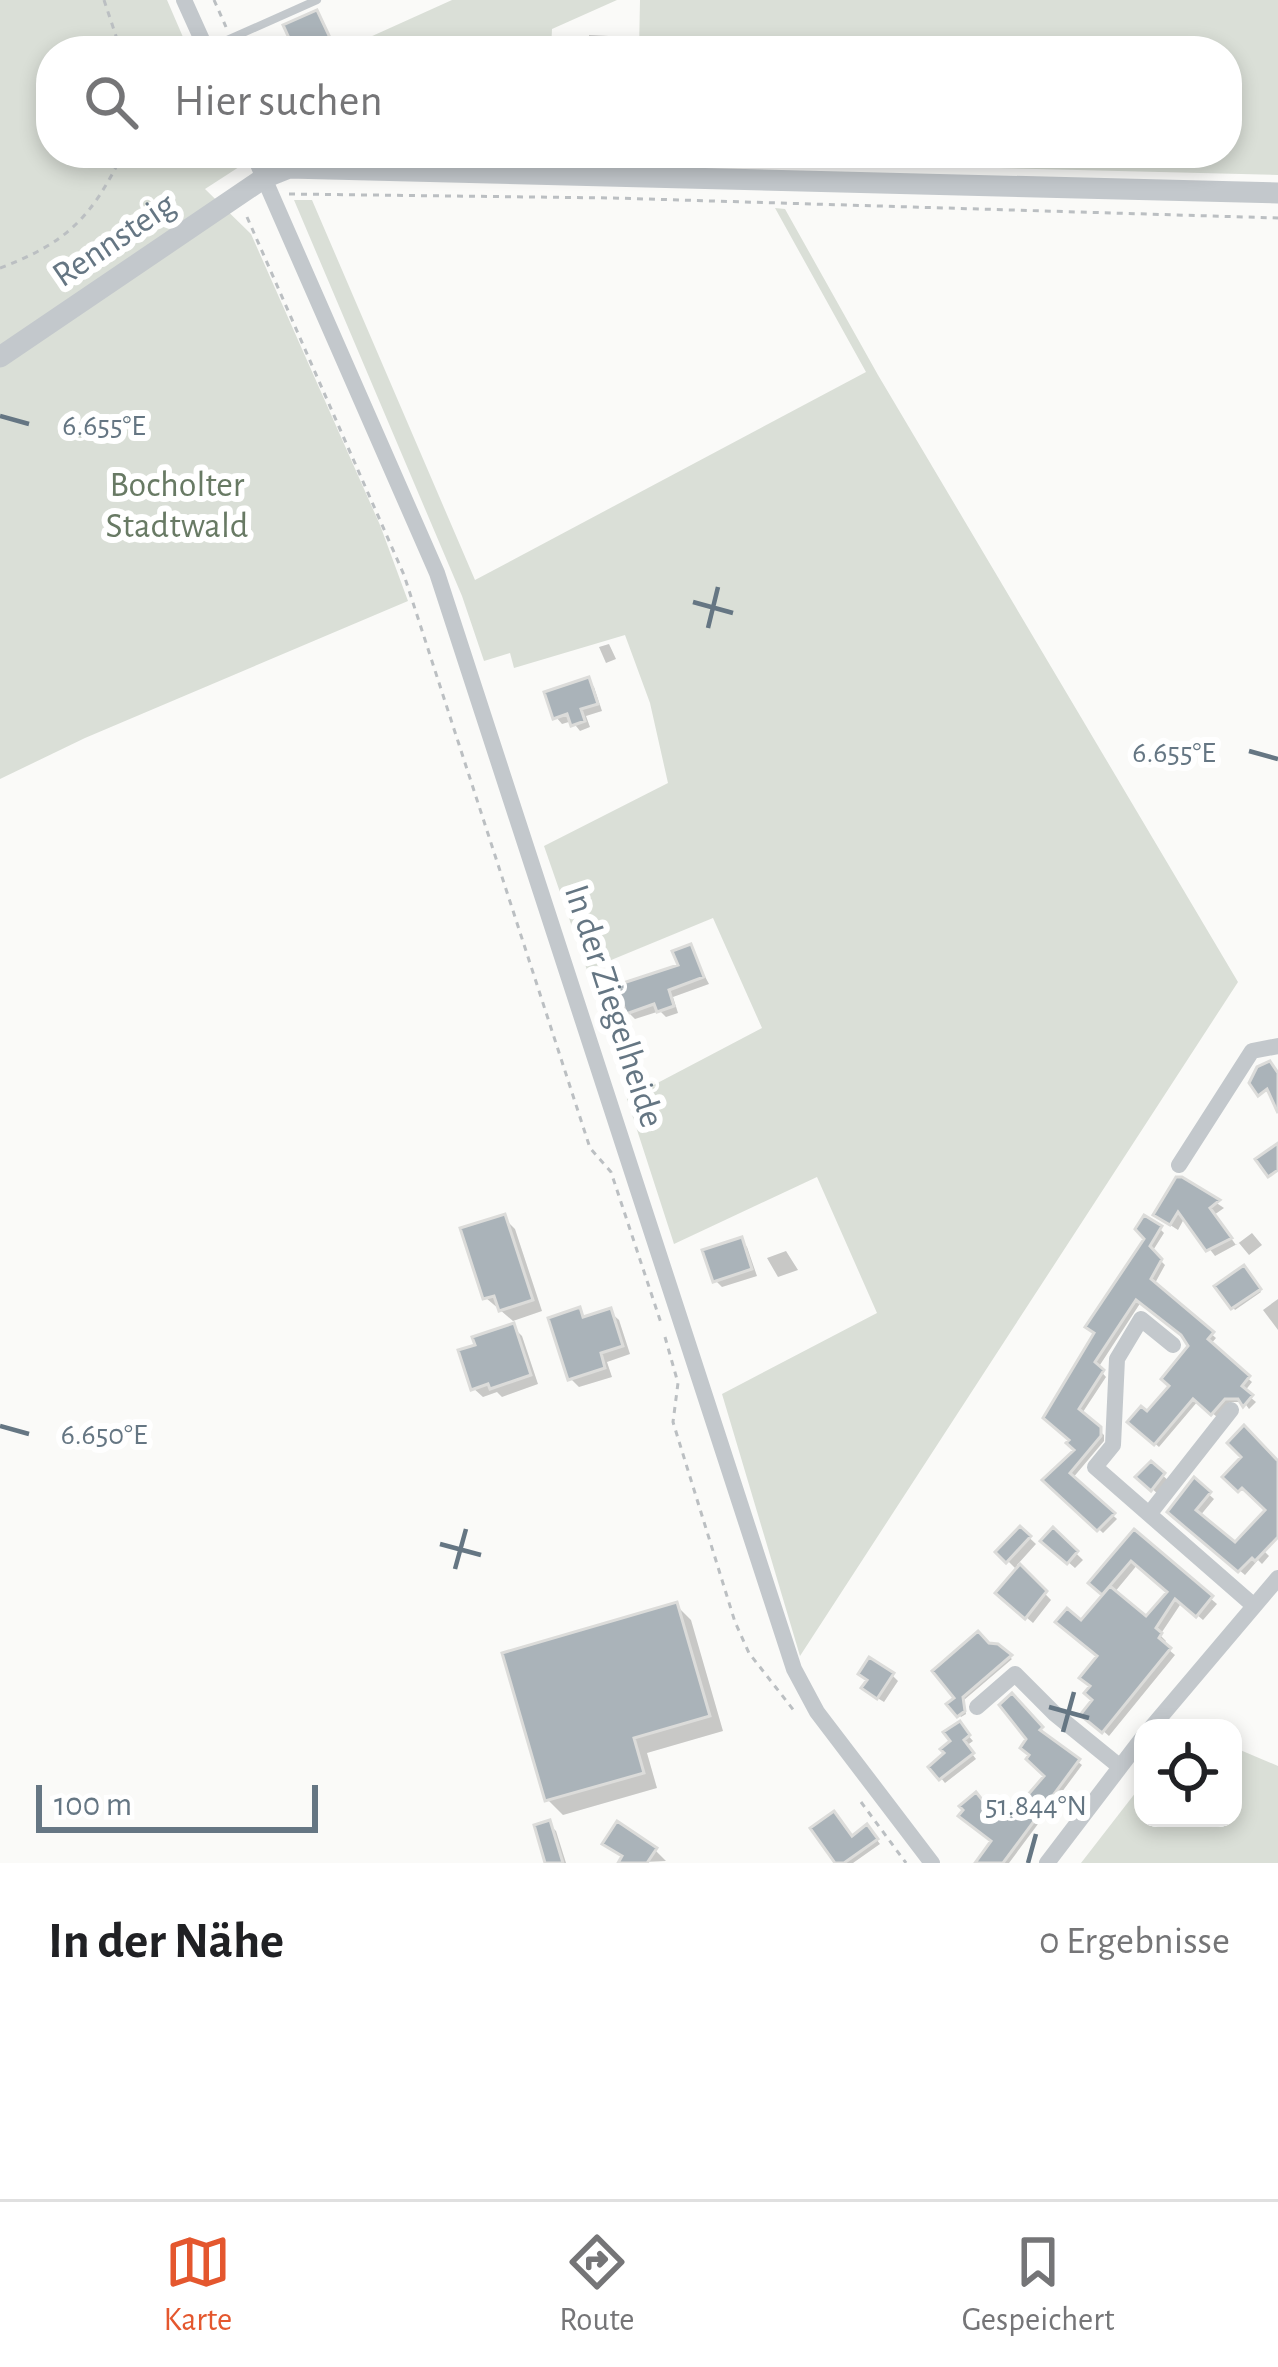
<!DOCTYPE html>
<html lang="de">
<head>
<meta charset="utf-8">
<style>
	:root { --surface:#fff; --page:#f6f6f6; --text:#202124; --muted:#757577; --line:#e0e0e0; --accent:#e4572e }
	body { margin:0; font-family:"Alegreya Sans",sans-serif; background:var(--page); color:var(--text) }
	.controls { position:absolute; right:36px; bottom:36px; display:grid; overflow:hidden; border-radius:24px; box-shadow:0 6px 18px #0003 }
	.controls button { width:108px; height:108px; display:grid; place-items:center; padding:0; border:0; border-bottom:3px solid var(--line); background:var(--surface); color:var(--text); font:60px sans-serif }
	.scale { position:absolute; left:36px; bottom:30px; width:282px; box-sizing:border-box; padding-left:12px; border:6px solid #657683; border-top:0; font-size:33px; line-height:42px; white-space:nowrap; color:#657683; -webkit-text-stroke:9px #fff; paint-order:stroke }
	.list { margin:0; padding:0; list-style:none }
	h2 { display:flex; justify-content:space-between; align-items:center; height:156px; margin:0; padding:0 48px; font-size:51px }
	h2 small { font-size:39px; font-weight:400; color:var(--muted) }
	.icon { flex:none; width:66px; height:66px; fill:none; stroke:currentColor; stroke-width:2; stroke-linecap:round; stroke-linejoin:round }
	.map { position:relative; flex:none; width:1278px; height:1863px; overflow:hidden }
	.search { position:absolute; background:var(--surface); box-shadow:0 6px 18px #0003; left:36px; right:36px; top:36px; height:132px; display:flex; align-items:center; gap:30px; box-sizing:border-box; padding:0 42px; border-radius:48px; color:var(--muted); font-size:45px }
	.sheet { height:336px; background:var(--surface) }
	nav { display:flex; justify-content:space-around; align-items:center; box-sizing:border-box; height:168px; border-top:3px solid var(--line); background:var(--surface); font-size:33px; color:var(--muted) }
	nav a { display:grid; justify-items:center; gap:6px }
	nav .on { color:var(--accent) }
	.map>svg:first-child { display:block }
	.green { fill:#dadfd7 }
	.shadow { fill:#0003; fill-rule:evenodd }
	.building { fill:#aab3b9; stroke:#dcdcda; stroke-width:3 }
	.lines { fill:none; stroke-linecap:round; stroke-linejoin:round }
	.path { stroke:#bbbfc2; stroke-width:3; stroke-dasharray:6 6; stroke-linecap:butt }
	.service { stroke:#c3c8cc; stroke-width:8 }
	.minor { stroke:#c3c8cc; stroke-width:16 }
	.tertiary { stroke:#c3c8cc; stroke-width:21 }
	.ticks { fill:none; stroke:#657683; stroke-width:4.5 }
	.labels { text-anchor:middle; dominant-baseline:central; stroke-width:12; stroke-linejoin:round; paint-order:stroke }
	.street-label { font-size:36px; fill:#657683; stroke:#fff }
	.park-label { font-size:36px; fill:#687a64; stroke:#fff }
	.ticks-label { font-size:30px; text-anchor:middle; fill:#657683; stroke:#fff; stroke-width:12; stroke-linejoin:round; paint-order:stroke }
</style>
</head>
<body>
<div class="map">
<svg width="1278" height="1863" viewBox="0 0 1278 1863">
	<rect width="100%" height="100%" fill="#fafaf8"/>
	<path class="green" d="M 0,0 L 167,0 L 189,51 L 51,51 L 51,153 L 233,153 L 239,167 L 205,189 L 251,234 L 380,525 L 408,601 L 85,738 L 0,779 Z
		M 452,0 L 617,0 L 552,29 L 551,51 L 339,51 Z
		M 640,0 L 1278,0 L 1278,175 L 637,159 L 637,153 L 1227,153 L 1227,51 L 639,51 Z
		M 294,200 L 312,200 L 475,580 L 866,372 L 775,208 L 785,209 L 878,375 L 1238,982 L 800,1656 L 722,1394 L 877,1313 L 817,1177 L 674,1244 L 627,1099 L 762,1028 L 713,918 L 587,970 L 544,846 L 668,783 L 650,703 L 625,635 L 514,668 L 510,653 L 484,661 L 462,596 Z
		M 1233,1747 L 1278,1766 L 1278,1863 L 1081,1863 L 1143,1783 L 1143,1818 L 1233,1818 Z"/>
	<path class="shadow" d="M 320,22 L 337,51 L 274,51 Z
		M 589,35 L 609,36 L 616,43 L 616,51 L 589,51 Z
		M 609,644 L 616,659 L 606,663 L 599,647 Z
		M 588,680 L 594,687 L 602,711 L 586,716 L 590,727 L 580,731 L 572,721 L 562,724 L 556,717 Z
		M 690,948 L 709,984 L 673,997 L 678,1013 L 666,1017 L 660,1011 L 635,1019 L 628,1012 L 682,967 Z
		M 1182,1180 L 1224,1208 L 1214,1215 L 1236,1245 L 1252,1233 L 1262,1245 L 1249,1255 L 1239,1243 L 1215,1256 L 1185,1217 L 1178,1230 L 1164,1221 Z
		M 504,1218 L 515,1229 L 542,1311 L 513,1321 L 486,1298 Z
		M 1160,1229 L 1164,1233 L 1152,1252 L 1165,1265 L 1154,1285 L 1216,1338 L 1210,1345 L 1252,1382 L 1244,1392 L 1256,1402 L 1249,1409 L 1244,1402 L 1230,1402 L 1217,1417 L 1198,1401 L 1159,1447 L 1135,1426 L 1173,1386 L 1192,1346 L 1185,1336 L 1141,1302 L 1098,1368 L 1106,1377 L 1081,1415 L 1104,1435 L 1104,1441 L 1072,1479 L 1117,1519 L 1103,1533 L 1046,1480 L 1078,1450 L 1072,1440 L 1046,1418 Z
		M 741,1240 L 747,1247 L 757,1276 L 722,1287 L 715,1280 Z
		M 786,1251 L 798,1270 L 778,1277 L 767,1258 Z
		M 1244,1269 L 1261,1292 L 1235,1310 L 1218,1287 Z
		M 1278,1299 L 1278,1330 L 1263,1310 Z
		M 579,1311 L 587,1319 L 610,1312 L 619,1320 L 630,1354 L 607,1362 L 612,1377 L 579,1387 L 570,1378 Z
		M 513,1327 L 522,1336 L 538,1384 L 502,1397 L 497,1392 L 483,1397 L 473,1388 L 479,1346 Z
		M 1278,1461 L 1278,1537 L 1265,1552 L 1269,1556 L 1262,1564 L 1258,1560 L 1245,1575 L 1171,1512 L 1195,1482 L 1214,1499 L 1199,1517 L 1235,1546 L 1269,1510 L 1226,1477 Z
		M 1151,1465 L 1170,1482 L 1159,1495 L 1139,1477 Z
		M 1021,1530 L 1036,1544 L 1017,1565 L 1051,1600 L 1033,1623 L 1006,1600 L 1018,1571 L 999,1552 Z
		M 1053,1531 L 1083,1560 L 1075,1568 L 1044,1541 Z
		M 1134,1533 L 1217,1604 L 1203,1620 L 1182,1602 L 1160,1635 L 1166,1641 L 1163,1645 L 1175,1655 L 1109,1736 L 1084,1714 L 1096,1700 L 1101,1657 L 1082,1624 L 1106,1595 L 1092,1583 ZM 1138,1564 L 1171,1593 L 1147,1620 L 1114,1593 Z
		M 676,1605 L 691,1620 L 723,1731 L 647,1753 L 657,1788 L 563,1815 L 548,1800 Z
		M 988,1646 L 997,1647 L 1012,1659 L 964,1700 L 966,1714 L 961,1717 L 950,1704 Z
		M 892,1675 L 898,1681 L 884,1702 L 871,1694 Z
		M 1012,1697 L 1045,1733 L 1043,1735 L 1082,1765 L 1009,1863 L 979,1863 L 1048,1776 Z
		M 959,1725 L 973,1741 L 966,1746 L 976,1759 L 945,1783 L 932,1767 L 954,1742 Z
		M 549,1824 L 556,1831 L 566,1863 L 548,1863 Z
		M 871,1832 L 880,1844 L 853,1863 L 838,1863 L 852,1839 Z
		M 606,1843 L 655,1850 L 666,1861 L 621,1863 L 624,1859 Z"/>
	<path class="building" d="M 317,10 L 333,44 L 318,51 L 261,51 L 289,38 L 283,25 Z
		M 589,677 L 598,704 L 581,709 L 585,721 L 571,726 L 567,714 L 553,719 L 544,692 Z
		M 691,944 L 704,977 L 669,990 L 674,1006 L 657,1012 L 654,1004 L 626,1014 L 617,985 L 678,965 L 672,951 Z
		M 1270,1061 L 1278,1073 L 1278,1113 L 1267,1089 L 1258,1096 L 1249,1083 L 1257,1067 Z
		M 1278,1143 L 1278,1170 L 1268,1177 L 1255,1159 Z
		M 1176,1177 L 1182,1177 L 1220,1200 L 1210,1208 L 1232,1238 L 1206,1251 L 1178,1212 L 1170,1225 L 1153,1215 Z
		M 505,1214 L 533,1300 L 499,1311 L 494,1296 L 483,1299 L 460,1228 Z
		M 1144,1215 L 1162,1226 L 1150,1246 L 1162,1259 L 1151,1279 L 1214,1332 L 1208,1339 L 1250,1376 L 1242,1386 L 1253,1395 L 1243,1407 L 1238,1399 L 1225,1399 L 1211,1415 L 1193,1399 L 1154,1445 L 1127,1422 L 1141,1406 L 1147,1411 L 1169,1386 L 1161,1379 L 1188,1346 L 1181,1335 L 1136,1300 L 1095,1362 L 1104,1370 L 1079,1409 L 1101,1427 L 1101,1436 L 1070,1473 L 1115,1513 L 1097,1531 L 1042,1480 L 1074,1450 L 1066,1443 L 1069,1440 L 1043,1418 L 1094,1333 L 1085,1327 L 1144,1239 L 1135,1229 Z
		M 742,1237 L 752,1269 L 713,1282 L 702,1250 Z
		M 1244,1265 L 1261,1289 L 1231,1309 L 1214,1286 Z
		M 580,1307 L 583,1317 L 611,1308 L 623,1346 L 601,1353 L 605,1368 L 568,1380 L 548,1318 Z
		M 514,1323 L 531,1375 L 490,1389 L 488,1384 L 471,1390 L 458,1350 L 475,1345 L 472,1337 Z
		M 1244,1425 L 1278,1461 L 1278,1537 L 1255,1561 L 1252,1558 L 1238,1572 L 1167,1512 L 1194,1477 L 1211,1492 L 1196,1510 L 1235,1542 L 1265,1510 L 1242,1488 L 1238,1492 L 1222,1477 L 1241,1457 L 1227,1443 Z
		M 1151,1461 L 1165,1473 L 1151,1491 L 1135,1477 Z
		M 1020,1526 L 1031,1536 L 1006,1563 L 995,1552 Z
		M 1053,1527 L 1078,1551 L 1067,1564 L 1040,1541 Z
		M 1134,1529 L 1213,1596 L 1196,1617 L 1175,1599 L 1156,1628 L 1162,1633 L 1159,1638 L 1171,1648 L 1102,1733 L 1080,1715 L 1092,1700 L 1084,1693 L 1090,1686 L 1079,1678 L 1097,1656 L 1055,1622 L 1067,1608 L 1081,1620 L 1110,1586 L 1146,1616 L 1167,1592 L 1131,1561 L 1102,1595 L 1088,1583 Z
		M 1020,1564 L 1047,1591 L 1025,1619 L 995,1593 Z
		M 677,1602 L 710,1716 L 634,1738 L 644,1773 L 545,1801 L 502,1653 Z
		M 978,1631 L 989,1643 L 998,1644 L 1012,1655 L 963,1697 L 965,1711 L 957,1717 L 946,1704 L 954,1698 L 932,1671 Z
		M 869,1657 L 894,1673 L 877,1699 L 861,1688 L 867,1680 L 858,1674 Z
		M 1012,1693 L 1043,1727 L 1040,1730 L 1080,1759 L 1003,1863 L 975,1863 L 991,1841 L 958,1816 L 963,1810 L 959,1806 L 976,1792 L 991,1811 L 994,1808 L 1008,1818 L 1044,1776 L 1026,1759 L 1029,1755 L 1020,1748 L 1026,1739 L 999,1705 Z
		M 960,1721 L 970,1735 L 964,1740 L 974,1753 L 939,1780 L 928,1767 L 944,1753 L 940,1749 L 950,1741 L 943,1732 Z
		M 834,1811 L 852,1836 L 867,1824 L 878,1839 L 844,1863 L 835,1863 L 810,1828 Z
		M 550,1820 L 563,1863 L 545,1863 L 534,1825 Z
		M 617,1821 L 657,1848 L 647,1863 L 618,1863 L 622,1856 L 602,1844 Z"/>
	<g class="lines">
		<path class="path" d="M 104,0 L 121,51
			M 214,0 L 226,27
			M 289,194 L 613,198 L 1278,218
			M 247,217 L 404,575 L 590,1148 L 611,1172 L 661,1323
			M 0,268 C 67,243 92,217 123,153
			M 665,1337 L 678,1383 L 673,1422 L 735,1622 L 749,1653 L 795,1712
			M 861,1802 L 906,1863"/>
		<path class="service" d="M 207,49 L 317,0
			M 567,174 L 569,153"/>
		<path class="minor" d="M 184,0 L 207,51
			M 253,153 L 437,573 L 794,1669 L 817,1712 L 932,1863
			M 1179,1165 L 1252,1051 L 1278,1046
			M 1173,1345 L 1141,1319 L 1117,1359 L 1113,1445 L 1095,1467 L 1253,1605
			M 1150,1513 L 1231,1410
			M 977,1707 L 1015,1674 L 1055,1714 L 1119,1766
			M 1151,1728 L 1278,1578
			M 1047,1863 L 1143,1737"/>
		<path class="tertiary" d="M 0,357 L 264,178 L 289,168 L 1278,193"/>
	</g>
	<path class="ticks" d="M 0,416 L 29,424M 693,602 L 733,613M 708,628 L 718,587M 1249,751 L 1278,759M 0,1426 L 29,1434M 440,1544 L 481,1555M 455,1569 L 466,1529M 1049,1707 L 1089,1718M 1063,1732 L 1074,1692M 1028,1863 L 1036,1834"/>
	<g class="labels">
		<g class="street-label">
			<text transform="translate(114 240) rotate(-34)">Rennsteig</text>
			<text transform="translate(614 1006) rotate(72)">In der Ziegelheide</text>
		</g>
		<g class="park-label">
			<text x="177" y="485">Bocholter<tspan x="177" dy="41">Stadtwald</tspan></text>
		</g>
	</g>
	<g class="ticks-label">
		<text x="104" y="435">6.655°E</text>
		<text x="1174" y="762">6.655°E</text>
		<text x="104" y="1444">6.650°E</text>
		<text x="1036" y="1815">51.844°N</text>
	</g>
</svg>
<div class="controls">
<button><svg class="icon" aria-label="locate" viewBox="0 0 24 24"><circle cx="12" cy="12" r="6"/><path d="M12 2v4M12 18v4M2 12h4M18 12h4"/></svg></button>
</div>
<div class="scale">100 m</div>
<div class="search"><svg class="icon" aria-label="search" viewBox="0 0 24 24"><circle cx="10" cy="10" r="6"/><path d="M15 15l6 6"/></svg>Hier suchen</div>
</div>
<section class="sheet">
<h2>In der Nähe<small>0 Ergebnisse</small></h2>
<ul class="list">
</ul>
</section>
<nav>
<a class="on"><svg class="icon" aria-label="map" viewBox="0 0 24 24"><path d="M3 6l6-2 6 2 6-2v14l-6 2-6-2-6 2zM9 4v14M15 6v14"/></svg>Karte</a>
<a><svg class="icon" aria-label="directions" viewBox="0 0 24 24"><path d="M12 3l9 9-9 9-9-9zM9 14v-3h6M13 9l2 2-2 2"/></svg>Route</a>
<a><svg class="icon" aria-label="saved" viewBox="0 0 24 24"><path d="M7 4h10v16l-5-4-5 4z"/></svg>Gespeichert</a>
</nav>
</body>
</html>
